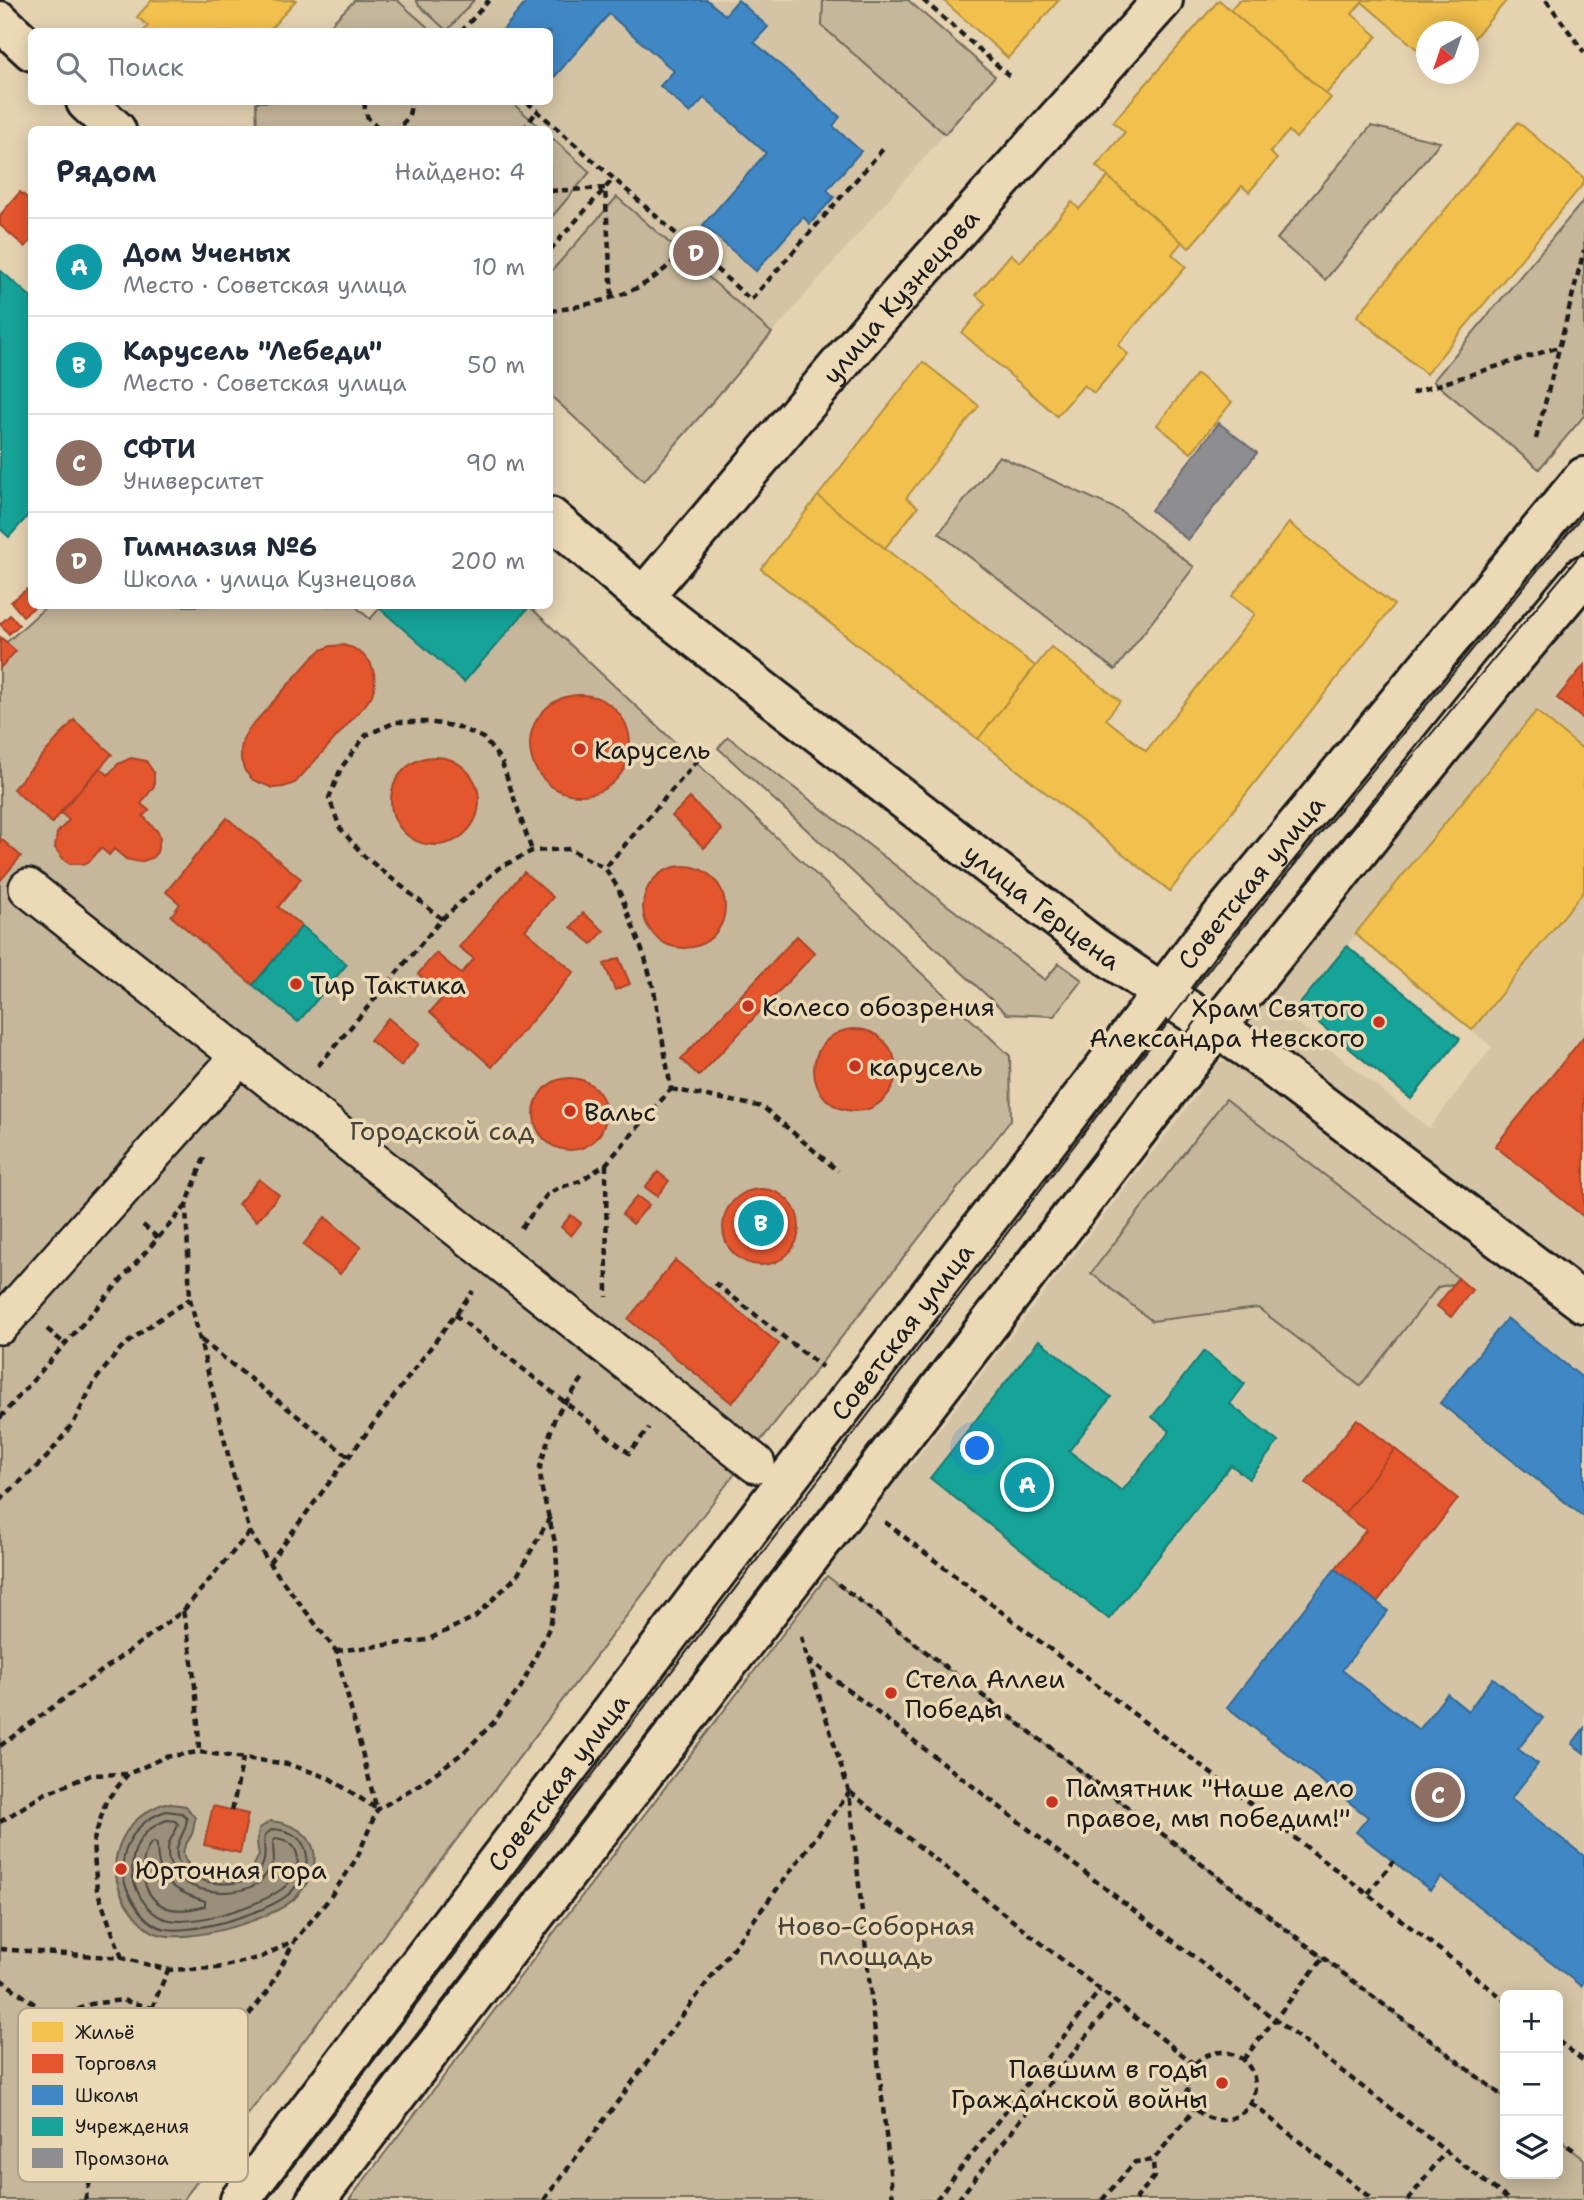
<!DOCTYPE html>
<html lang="ru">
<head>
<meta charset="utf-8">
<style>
	:root { --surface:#fff; --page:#f6f6f7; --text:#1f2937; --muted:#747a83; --line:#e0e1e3; --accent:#c8321e }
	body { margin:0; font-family:"Shantell Sans",sans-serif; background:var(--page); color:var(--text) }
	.controls { position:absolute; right:21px; bottom:21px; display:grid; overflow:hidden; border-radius:10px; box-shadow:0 4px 18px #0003 }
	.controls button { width:63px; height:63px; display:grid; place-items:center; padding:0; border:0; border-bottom:2px solid var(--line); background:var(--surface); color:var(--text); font:35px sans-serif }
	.compass { position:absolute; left:1416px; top:21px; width:63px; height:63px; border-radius:50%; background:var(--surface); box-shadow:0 4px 18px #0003; rotate:220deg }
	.you { position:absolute; left:978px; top:1449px; width:24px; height:24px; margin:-18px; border:5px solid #fff; border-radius:50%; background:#1a73e8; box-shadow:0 0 0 10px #1a73e833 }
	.badge { display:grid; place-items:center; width:46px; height:46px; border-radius:50%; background:var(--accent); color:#fff; font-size:23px; font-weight:700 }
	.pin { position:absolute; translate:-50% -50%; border:4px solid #fff; box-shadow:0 2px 7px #0006 }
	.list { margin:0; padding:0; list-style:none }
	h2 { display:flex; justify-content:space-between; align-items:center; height:91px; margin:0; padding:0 28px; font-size:30px }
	h2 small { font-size:23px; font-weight:400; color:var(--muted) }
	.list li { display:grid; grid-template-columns:46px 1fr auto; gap:21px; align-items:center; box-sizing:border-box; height:98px; padding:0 28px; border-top:2px solid var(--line) }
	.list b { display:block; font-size:26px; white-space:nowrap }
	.list p { margin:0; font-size:23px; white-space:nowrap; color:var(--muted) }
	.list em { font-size:23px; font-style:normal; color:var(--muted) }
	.icon { flex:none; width:38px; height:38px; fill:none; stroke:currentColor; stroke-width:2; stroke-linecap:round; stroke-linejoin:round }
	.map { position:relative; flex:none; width:1584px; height:2200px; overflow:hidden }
	.search { position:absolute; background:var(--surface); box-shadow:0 4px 18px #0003; left:28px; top:28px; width:525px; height:77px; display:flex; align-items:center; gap:18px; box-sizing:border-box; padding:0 24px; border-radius:10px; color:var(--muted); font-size:26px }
	.panel { position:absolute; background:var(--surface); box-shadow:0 4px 18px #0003; left:28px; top:126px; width:525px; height:483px; border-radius:10px }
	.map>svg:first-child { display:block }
	.built { fill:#d4c4a5; fill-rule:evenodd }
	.green { fill:#c6b79b; stroke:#716a5c; stroke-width:2 }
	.water { fill:#9a8f7a; stroke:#686154; stroke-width:2 }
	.homes { fill:#f2c14e; stroke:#b2903f; stroke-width:2 }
	.shops { fill:#e4572e; stroke:#a84529; stroke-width:2 }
	.schools { fill:#3f88c5; stroke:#346892; stroke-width:2 }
	.public { fill:#17a398; stroke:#187a73; stroke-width:2 }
	.industry { fill:#8d8d92; stroke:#6b6b6f; stroke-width:2 }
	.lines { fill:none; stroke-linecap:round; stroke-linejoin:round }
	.shore { stroke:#4e4a42; stroke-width:2 }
	.pedestrian-casing { stroke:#1c1c1c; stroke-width:42 }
	.minor-casing { stroke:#1c1c1c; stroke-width:44 }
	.tertiary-casing { stroke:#1c1c1c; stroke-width:44 }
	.path { stroke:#1c1c1c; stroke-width:4.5; stroke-dasharray:7 5; stroke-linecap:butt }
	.pedestrian { stroke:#ecdab7; stroke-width:37 }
	.minor { stroke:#ecdab7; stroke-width:38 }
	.tertiary { stroke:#ecdab7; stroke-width:38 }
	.tram { stroke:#1c1c1c; stroke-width:2 }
	.poi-dot { fill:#c8321e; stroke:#ecdab7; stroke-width:2.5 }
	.labels { text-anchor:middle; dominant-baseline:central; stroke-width:7; stroke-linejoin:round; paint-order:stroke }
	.street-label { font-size:26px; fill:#1c1c1c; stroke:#ecdab7 }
	.poi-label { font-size:26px; fill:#1c1c1c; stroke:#ecdab7; text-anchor:start }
	.park-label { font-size:26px; fill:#46433c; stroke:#ecdab7 }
	.key { fill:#ecdab7; stroke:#aea188; stroke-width:2 }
	.key-label { font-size:19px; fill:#1c1c1c }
</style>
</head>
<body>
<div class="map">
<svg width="1584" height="2200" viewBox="0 0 1584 2200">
	<rect width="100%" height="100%" fill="#e4d2b1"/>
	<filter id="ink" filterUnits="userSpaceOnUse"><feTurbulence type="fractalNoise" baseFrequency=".0143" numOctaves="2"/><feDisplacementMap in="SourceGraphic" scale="14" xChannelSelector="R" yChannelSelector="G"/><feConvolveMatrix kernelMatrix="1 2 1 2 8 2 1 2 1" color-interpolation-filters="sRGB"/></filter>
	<g filter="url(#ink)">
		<path class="built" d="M 355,0 L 908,0 L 995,76 L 644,481 L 550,395 L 550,130 L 257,129 L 256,102 L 550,102 L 550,32 L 324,31 Z
			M 1584,592 L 1584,1279 L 1443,1168 L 1255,1028 L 1250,1021 L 1249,1011 ZM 1355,935 L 1492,1047 L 1429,1128 L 1290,1017 Z
			M 1227,1060 L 1245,1064 L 1268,1079 L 1584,1325 L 1584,2159 L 1558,2139 L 1558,1995 L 1505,1995 L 1505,2098 L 827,1576 L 823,1564 L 896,1468 L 911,1466 L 1199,1092 L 1196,1080 L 1207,1067 Z"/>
		<path class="green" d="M 355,0 L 397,0 L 432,31 L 324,31 Z
			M 416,0 L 474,0 L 447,31 L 419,5 Z
			M 823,0 L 908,0 L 995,76 L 945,134 L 822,26 Z
			M 256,102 L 511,102 L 542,129 L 257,129 Z
			M 1371,126 L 1440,142 L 1325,280 L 1277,239 Z
			M 550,136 L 590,172 L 550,219 Z
			M 617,197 L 772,333 L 644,481 L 550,395 L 550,273 Z
			M 1584,200 L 1584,416 L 1539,469 L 1433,381 Z
			M 999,456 L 1121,511 L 1194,567 L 1115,670 L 939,533 Z
			M 47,606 L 355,606 L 370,619 L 380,608 L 377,606 L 529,606 L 1010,1056 L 1011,1120 L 716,1498 L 183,2200 L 0,2200 L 0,637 L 7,642 Z
			M 728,737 L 1045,980 L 1059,963 L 1082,980 L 1054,1016 L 1007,1014 L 718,748 Z
			M 1226,1099 L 1458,1278 L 1453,1284 L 1438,1287 L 1360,1386 L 1258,1308 L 1152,1321 L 1091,1273 Z
			M 827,1576 L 1505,2098 L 1505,2174 L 1558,2174 L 1558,2139 L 1584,2159 L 1584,2200 L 349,2200 Z"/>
		<path class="water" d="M 165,1803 L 186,1806 L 195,1818 C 194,1823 194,1829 192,1834 C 188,1843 180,1848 185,1859 C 193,1877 235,1881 250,1870 C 253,1867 256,1860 259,1856 L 257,1842 L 259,1829 L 270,1821 C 320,1826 328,1866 294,1899 C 272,1920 187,1944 158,1934 C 144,1930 128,1909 122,1896 C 104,1855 125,1818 165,1803 Z"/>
		<path class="homes" d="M 152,0 L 207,1 L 296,0 L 268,32 L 143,32 L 148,26 L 137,17 Z
			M 943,0 L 1059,0 L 1008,58 Z
			M 1219,0 L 1331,98 L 1296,138 L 1289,131 L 1270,152 L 1277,159 L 1249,192 L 1242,186 L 1189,248 L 1096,166 L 1125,132 L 1113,122 Z
			M 1239,0 L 1507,0 L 1468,45 L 1468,32 L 1426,32 L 1426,57 L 1362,2 L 1352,14 L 1377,36 L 1326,94 L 1230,10 Z
			M 1518,122 L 1584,178 L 1584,183 L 1426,374 L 1357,316 Z
			M 1108,177 L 1182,242 L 1172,254 L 1186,267 L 1118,345 L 1128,354 L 1094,393 L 1084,385 L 1057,416 L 962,333 L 986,304 L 976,295 L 1011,254 L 1020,262 L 1072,202 L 1079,209 Z
			M 923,362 L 979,406 L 906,498 L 918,507 L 885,548 L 818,496 Z
			M 1197,374 L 1232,402 L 1191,453 L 1157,425 Z
			M 818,496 L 1035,666 L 978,739 L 761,569 Z
			M 1289,523 L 1394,605 L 1170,891 L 978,739 L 1051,647 L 1120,701 L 1106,719 L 1146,751 L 1255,614 L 1232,596 Z
			M 1536,711 L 1584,750 L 1584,891 L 1472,1030 L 1355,934 Z"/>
		<path class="shops" d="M 20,192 L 32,202 L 32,240 L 25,247 L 0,225 L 0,215 Z
			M 31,586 L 32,606 L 36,606 L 23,616 L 11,602 Z
			M 10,615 L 19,625 L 9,634 L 0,624 Z
			M 0,637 L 16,651 L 0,668 Z
			M 343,645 L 353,648 L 362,654 L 370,662 L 374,673 L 375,684 L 372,695 L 366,704 L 295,783 L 284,787 L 273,788 L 253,780 L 245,771 L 241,760 L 241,749 L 243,739 L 249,729 L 312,658 L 321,650 L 331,646 Z
			M 1584,665 L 1584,720 L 1557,698 Z
			M530 745a50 50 0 1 1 100 0a50 50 0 1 1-100 0Z
			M 74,720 L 112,754 L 52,823 L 13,789 Z
			M391 801a44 44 0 1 1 88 0a44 44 0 1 1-88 0Z
			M 131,758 L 146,761 L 154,773 L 154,786 L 141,804 L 149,810 L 143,816 L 158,832 L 160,839 L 157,852 L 152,858 L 140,862 L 126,859 L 114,849 L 109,855 L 101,848 L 90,861 L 84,864 L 70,864 L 64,860 L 55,848 L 57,833 L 69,820 L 60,812 L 100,767 L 108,775 L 118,764 Z
			M 690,798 L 722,830 L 704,848 L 672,816 Z
			M 227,818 L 301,879 L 278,907 L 302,926 L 253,985 L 171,916 L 180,904 L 166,892 Z
			M 0,838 L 21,856 L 0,881 Z
			M643 907a41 41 0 1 1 82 0a41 41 0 1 1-82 0Z
			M 524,872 L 553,897 L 525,930 L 574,972 L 492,1067 L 430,1012 L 444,996 L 418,974 L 436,953 L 461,974 L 474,959 L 459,947 Z
			M 583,913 L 604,931 L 592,944 L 571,927 Z
			M 797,936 L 815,953 L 699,1076 L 681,1059 Z
			M 619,958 L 630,984 L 615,990 L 604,964 Z
			M 388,1018 L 419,1044 L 401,1066 L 370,1040 Z
			M814 1070a41 41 0 1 1 82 0a41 41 0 1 1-82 0Z
			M 1584,1036 L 1584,1217 L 1495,1146 Z
			M534 1114a36 36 0 1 1 72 0a36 36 0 1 1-72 0Z
			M 658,1172 L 669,1181 L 657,1196 L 645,1187 Z
			M 259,1179 L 279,1195 L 257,1221 L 238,1204 Z
			M723 1227a38 38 0 1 1 76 0a38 38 0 1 1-76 0Z
			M 637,1196 L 649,1205 L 633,1224 L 622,1214 Z
			M 571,1215 L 581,1223 L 571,1236 L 561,1227 Z
			M 325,1217 L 361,1247 L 340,1274 L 303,1245 Z
			M 675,1260 L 779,1344 L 732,1403 L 628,1319 Z
			M 1458,1278 L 1472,1290 L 1451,1317 L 1437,1306 Z
			M 1357,1419 L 1395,1449 L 1344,1514 L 1306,1483 Z
			M 1395,1449 L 1458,1499 L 1377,1602 L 1335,1569 L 1366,1530 L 1344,1514 Z
			M 213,1806 L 248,1814 L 240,1853 L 204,1845 Z"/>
		<path class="schools" d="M 528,0 L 707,0 L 725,15 L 738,0 L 768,27 L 754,42 L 840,117 L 833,126 L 861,151 L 827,190 L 834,197 L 810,224 L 803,217 L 756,271 L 703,225 L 766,153 L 704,98 L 690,113 L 660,86 L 674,71 L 609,14 L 550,82 L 550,32 L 501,32 Z
			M 1507,1318 L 1584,1379 L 1584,1517 L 1440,1403 Z
			M 1335,1569 L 1388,1611 L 1342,1670 L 1419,1730 L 1447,1694 L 1468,1711 L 1493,1678 L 1543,1718 L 1518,1749 L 1538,1764 L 1511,1799 L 1584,1856 L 1584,1982 L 1581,1986 L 1441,1877 L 1430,1890 L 1356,1832 L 1368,1817 L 1227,1707 Z
			M 1584,1728 L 1584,1753 L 1572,1744 Z"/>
		<path class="public" d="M 0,270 L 32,298 L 32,511 L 9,537 L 0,529 Z
			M 377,606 L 530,606 L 464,682 Z
			M 302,926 L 347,964 L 298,1022 L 253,985 Z
			M 1347,946 L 1460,1039 L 1411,1099 L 1298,1006 Z
			M 1039,1340 L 1111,1397 L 1069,1451 L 1122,1491 L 1170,1431 L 1152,1417 L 1204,1351 L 1245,1384 L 1230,1404 L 1278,1442 L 1249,1479 L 1231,1465 L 1109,1619 L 930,1478 Z"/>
		<path class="industry" d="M 1219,423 L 1257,453 L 1188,540 L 1151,510 Z"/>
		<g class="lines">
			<path class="shore" d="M 166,1811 L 182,1813 L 187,1819 C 186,1834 172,1845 178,1860 C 186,1885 236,1890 255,1875 C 270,1861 262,1851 265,1835 L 273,1829 C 314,1832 315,1868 290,1893 C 270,1912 185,1938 159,1927 C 146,1921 136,1908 130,1896 C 112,1861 130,1823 166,1811 Z
				M 167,1820 L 175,1821 L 178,1824 C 176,1833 168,1839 168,1849 C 166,1892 227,1901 257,1884 C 264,1879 270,1869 274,1862 L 273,1842 L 276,1838 C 306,1842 302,1874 282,1889 C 258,1906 194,1927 165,1919 C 155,1916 146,1906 141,1898 C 123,1867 133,1832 167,1820 Z
				M 155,1842 L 157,1845 C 157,1881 173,1891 205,1901 L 205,1906 C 194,1909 176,1912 165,1907 C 141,1896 137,1862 151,1843 Z"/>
			<defs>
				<path id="pedestrian" d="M 28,888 L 756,1464
					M 0,1325 L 241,1055"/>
				<g id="minor">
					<path id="s1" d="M 643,597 L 879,318 L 1163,0"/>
					<path id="s2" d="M 1162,993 L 1201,941 L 1584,477"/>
					<path d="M 1216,1028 L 1499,676 L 1584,575"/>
				</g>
				<g id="tertiary">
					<path d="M 0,21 L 32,51"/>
					<path d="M 86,102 L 116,130"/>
					<path id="s3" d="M 550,517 L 643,597 L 698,640 L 1093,946 L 1162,993 L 1247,1048 L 1584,1303"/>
					<path id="s4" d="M 240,2200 L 783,1485 L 1162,993"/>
					<path d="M 316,2200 L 1216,1028"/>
				</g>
			</defs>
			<use href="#pedestrian" class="pedestrian-casing"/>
			<use href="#minor" class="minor-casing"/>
			<use href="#tertiary" class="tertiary-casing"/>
			<path class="path" d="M 923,0 L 1013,79
				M 1546,0 L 1584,52
				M 461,32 L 489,0
				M 365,102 C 363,116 372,126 386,130
				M 527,102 L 751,300 L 883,149
				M 391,130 C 405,125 412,116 410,102
				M 523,130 L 537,111
				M 550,191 L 605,188 L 612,296
				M 550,250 L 614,178
				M 550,311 C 576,308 621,298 644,284 C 661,274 675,260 689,246
				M 1412,393 L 1559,347
				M 1536,439 L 1584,250
				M 442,919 L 364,856 L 340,828 L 329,798 L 341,768 L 366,735 L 396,722 L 428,722 L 459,727 L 483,738 L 501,760 L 532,851
				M 318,1066 L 442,919 L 499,868 L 532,851 L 569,849 L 605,868
				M 671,1089 L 763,1107 L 838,1171
				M 204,1158 L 186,1206 L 190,1299 L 231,1467 L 250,1532 L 269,1563 L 336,1651 L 377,1810
				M 606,1164 L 607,1297
				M 143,1225 L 158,1238
				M 521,1228 L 547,1195 L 558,1188 L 580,1181 L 606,1164 L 671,1089 L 654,990 L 645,958 L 618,888 L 605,868 L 702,755
				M 715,1283 L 822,1367
				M 455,1315 L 629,1453 L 649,1428
				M 47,1329 L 65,1344
				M 201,1340 L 348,1456
				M 0,1418 L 186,1206
				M 0,1500 L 47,1457 L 74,1422 L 94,1382 L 121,1348 L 152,1324 L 190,1299
				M 885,1522 L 1505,2000
				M 269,1563 L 473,1291
				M 838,1584 L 1505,2098
				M 183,1611 C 193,1658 198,1703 199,1752
				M 801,1637 L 849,1792 L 893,2200
				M 336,1651 L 427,1640 L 475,1617 L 517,1576 L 550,1517
				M 808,1659 L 1509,2200
				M 0,1746 L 183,1611 L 250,1532
				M 850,1792 L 1194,2064
				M 232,1811 L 243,1758
				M 0,1822 L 44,1794 L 91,1775 L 128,1774 L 165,1757 L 199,1752 L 288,1764 L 329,1778 L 377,1809
				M 1368,1894 L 1393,1861
				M 0,1949 L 122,1958 L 169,1970 L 217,1968 L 262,1957 L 293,1941
				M 122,1958 L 97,1890 L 93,1843 L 106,1801 L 128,1774
				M 0,1979 L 55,2019
				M 152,2008 L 168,1970
				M 55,2019 L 91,2004 L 122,2000 L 152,2008 L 181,2032 L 206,2068
				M 55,2019 C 53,2030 50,2042 51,2052 C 54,2089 77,2120 99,2148
				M 1558,2041 L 1584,2061
				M1187 2086a34 34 0 1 1 68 0a34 34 0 1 1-68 0Z
				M 1243,2060 L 1323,1958
				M 1251,2103 L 1373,2200
				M 1558,2139 L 1575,2151
				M 99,2148 L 136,2131 L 171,2107 L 206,2068 L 268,1991 L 295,1940 L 329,1899 L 357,1858 L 377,1810 L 420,1784 L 463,1753 L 493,1723 L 521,1687 L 550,1626 L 558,1589 L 556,1546 L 541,1486 L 540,1467 L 555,1417 L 583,1378
				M 85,2200 L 99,2148
				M 544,2200 L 849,1793
				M 936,2200 L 1100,1990
				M 958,2200 L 1114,2001
				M 1102,2200 L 1135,2162 L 1153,2160 L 1195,2109
				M 1135,2200 L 1154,2177 L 1153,2160
				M 1408,2200 L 1446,2151"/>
			<use href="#pedestrian" class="pedestrian"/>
			<use href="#minor" class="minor"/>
			<use href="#tertiary" class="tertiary"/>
			<path class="tram" d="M 267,2200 L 1220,955 L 1584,514
				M 292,2200 L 1236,969 L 1584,550"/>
		</g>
	</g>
	<g class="poi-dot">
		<circle cx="580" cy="749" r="7"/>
		<circle cx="296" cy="984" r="7"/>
		<circle cx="748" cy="1006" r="7"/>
		<circle cx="1379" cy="1022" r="7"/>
		<circle cx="855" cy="1066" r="7"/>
		<circle cx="570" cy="1111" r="7"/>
		<circle cx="891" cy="1693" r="7"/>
		<circle cx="1052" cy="1802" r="7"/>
		<circle cx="121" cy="1869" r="7"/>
		<circle cx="1222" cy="2083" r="7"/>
	</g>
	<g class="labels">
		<g class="street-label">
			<text stroke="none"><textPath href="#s1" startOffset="396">улица Кузнецова</textPath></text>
			<text stroke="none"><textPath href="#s2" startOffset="142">Советская улица</textPath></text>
			<text stroke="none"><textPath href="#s3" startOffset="628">улица Герцена</textPath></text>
			<text stroke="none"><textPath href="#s4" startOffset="1092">Советская улица</textPath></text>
			<text stroke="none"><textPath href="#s4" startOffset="525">Советская улица</textPath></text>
		</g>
		<g class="poi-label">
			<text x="594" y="749">Карусель</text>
			<text x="310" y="984">Тир Тактика</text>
			<text x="762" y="1006">Колесо обозрения</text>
			<text x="1365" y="1007" text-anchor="end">Храм Святого<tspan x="1365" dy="30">Александра Невского</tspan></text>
			<text x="869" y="1066">карусель</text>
			<text x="584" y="1111">Вальс</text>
			<text x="905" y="1678">Стела Аллеи<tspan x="905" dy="30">Победы</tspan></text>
			<text x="1066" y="1787">Памятник "Наше дело<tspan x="1066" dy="30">правое, мы победим!"</tspan></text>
			<text x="135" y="1869">Юрточная гора</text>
			<text x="1208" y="2068" text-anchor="end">Павшим в годы<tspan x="1208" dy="30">Гражданской войны</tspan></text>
		</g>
		<g class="park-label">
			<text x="442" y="1130">Городской сад</text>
			<text x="876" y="1925">Ново-Соборная<tspan x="876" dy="30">площадь</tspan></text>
		</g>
	</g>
	<rect x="18" y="2008" width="230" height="174" rx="10" class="key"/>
	<rect x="32" y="2022" width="31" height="20" fill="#f2c14e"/>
	<rect x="32" y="2054" width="31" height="19" fill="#e4572e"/>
	<rect x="32" y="2085" width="31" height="20" fill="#3f88c5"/>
	<rect x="32" y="2117" width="31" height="19" fill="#17a398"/>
	<rect x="32" y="2148" width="31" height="20" fill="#8d8d92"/>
	<g class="key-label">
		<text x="75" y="2039">Жильё</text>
		<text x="75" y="2070">Торговля</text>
		<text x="75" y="2102">Школы</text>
		<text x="75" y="2133">Учреждения</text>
		<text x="75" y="2165">Промзона</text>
	</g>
</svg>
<div class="controls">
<button>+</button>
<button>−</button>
<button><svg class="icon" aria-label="layers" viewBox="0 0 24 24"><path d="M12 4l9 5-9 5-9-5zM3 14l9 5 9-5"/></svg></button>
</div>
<svg class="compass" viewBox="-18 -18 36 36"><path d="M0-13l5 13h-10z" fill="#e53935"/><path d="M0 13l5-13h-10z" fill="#747a83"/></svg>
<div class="you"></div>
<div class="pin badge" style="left:1027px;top:1485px;background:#0f9aa8">A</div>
<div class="pin badge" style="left:761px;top:1223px;background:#0f9aa8">B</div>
<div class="pin badge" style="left:1438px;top:1795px;background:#8d6e63">C</div>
<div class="pin badge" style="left:696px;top:253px;background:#8d6e63">D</div>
<div class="search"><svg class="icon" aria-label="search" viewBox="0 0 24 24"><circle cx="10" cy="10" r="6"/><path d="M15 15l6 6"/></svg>Поиск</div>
<section class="panel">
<h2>Рядом<small>Найдено: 4</small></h2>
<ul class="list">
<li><span class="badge" style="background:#0f9aa8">A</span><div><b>Дом Ученых</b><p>Место · Советская улица</p></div><em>10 m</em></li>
<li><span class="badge" style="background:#0f9aa8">B</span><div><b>Карусель &quot;Лебеди&quot;</b><p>Место · Советская улица</p></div><em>50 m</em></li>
<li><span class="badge" style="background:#8d6e63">C</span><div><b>СФТИ</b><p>Университет</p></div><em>90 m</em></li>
<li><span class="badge" style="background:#8d6e63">D</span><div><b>Гимназия №6</b><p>Школа · улица Кузнецова</p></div><em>200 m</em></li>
</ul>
</section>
</div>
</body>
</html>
